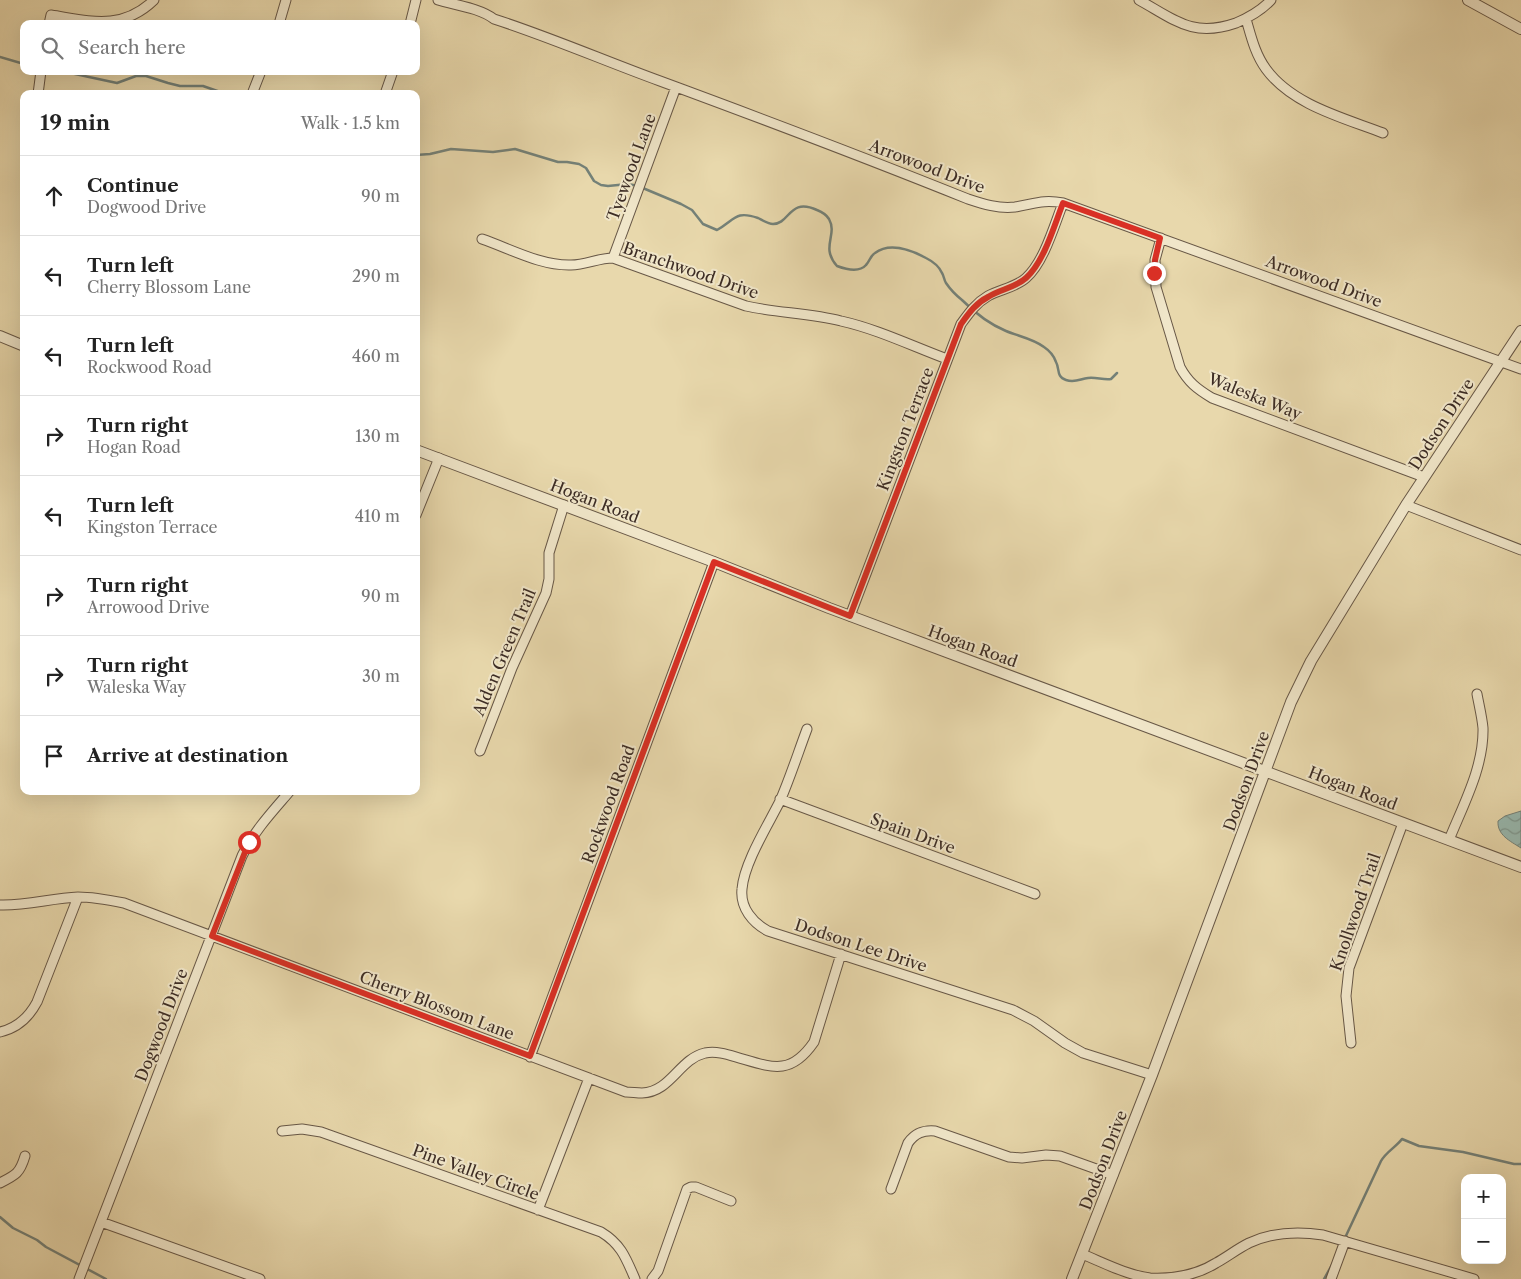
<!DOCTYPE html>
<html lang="en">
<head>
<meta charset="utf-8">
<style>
	:root { --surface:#fff; --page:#f6f6f6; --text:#222; --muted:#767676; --line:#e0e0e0 }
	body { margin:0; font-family:"Libre Caslon Text",serif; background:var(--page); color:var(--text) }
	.controls { position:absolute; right:15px; bottom:15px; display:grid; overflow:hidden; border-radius:10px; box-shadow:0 5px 20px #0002 }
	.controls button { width:45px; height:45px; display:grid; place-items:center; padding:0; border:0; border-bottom:1px solid var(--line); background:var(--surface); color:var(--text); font:25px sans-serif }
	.stop { position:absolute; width:15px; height:15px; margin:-11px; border:4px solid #d93025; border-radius:50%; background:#fff }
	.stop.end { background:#d93025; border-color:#fff; box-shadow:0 1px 5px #0008 }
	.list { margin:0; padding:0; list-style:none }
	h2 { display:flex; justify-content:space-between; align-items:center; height:65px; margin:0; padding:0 20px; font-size:21px }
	h2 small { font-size:16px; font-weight:400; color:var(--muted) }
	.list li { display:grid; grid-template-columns:32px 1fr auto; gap:15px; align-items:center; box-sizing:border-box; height:80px; padding:0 20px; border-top:1px solid var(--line) }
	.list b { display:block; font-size:19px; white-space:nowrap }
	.list p { margin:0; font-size:16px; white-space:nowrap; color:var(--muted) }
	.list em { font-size:16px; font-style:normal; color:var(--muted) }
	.icon { flex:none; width:28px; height:28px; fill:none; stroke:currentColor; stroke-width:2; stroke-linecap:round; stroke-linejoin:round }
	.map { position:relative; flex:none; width:1521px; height:1279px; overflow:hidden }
	.search { position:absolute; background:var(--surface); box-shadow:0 5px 20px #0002; left:20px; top:20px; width:400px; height:55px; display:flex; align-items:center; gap:12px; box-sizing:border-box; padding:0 18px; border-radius:10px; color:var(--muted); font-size:19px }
	.panel { position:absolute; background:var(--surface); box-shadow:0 5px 20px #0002; left:20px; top:90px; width:400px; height:705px; border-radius:10px }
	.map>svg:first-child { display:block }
	.water { fill:url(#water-waves); stroke:#748178 }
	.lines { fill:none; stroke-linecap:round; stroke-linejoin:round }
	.stream { stroke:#748178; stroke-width:2.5 }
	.minor-casing { stroke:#685847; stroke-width:11 }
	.tertiary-casing { stroke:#685847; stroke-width:12 }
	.minor { stroke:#f0e6c9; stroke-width:9 }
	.tertiary { stroke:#f0e6c9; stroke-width:10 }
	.route { stroke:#d93025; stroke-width:6 }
	.labels { text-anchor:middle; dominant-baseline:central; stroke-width:4; stroke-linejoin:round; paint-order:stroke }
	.street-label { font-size:16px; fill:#3d2d25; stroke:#f0e6c9 }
</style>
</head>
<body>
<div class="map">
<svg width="1521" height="1279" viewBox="0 0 1521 1279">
	<defs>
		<pattern id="water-waves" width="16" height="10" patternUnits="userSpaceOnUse" patternTransform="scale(1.25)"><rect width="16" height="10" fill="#98b9b0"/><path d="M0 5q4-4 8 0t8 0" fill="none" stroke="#7d978f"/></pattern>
	</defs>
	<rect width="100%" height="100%" fill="#e8d8ac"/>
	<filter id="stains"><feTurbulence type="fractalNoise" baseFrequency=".004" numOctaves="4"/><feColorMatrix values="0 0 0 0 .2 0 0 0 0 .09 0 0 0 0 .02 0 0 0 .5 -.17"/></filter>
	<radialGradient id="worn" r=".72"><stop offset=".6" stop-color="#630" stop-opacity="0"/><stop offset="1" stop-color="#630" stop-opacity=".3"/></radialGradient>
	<path class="water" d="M 1521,811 L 1521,848 C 1510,841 1497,835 1498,821 L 1505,816 Z"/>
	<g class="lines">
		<path class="stream" d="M 0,57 L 24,64
			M 61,71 L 117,83 L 136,76 L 146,76 L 168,83 L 180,86 L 203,86 L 226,94
			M 416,155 L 430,154 L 451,149 L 493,152 L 515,149 L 558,162 L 567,162 L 579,164 L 586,168 L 594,181 L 601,185 L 608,186 L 628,184 L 638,186 L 681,204 L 692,210 L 703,224 L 717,230 C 735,220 735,210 758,218 C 762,220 768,224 773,224 C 790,224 789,197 817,210 C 822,212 826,214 829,219 C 838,235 820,247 837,266 C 845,269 859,273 866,265 C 870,261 870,256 875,253 C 890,242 911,250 926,258 C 932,261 939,266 942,273 C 944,276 944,280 946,283 C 950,289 957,296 962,300 C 975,313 989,324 1006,331 C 1018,336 1034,339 1044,347 C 1050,351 1054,356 1056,362 C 1060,369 1056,377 1066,380 C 1075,383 1080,379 1088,378 C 1096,377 1103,380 1111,379 L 1117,373
			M 0,1217 L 13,1228 L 37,1240 L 46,1247 L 106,1279
			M 1344,1240 L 1381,1161 C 1386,1152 1396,1147 1402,1139 L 1419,1146 L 1463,1152 L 1514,1164 L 1521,1164
			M 1324,1279 L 1333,1263"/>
		<defs>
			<path id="minor" d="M 438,0 C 455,5 480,8 494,19 C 550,37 605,61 660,81 C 763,119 866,158 968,199 C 983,204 999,209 1015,207 C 1034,204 1043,199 1063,203 L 1521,369
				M 1139,0 C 1175,20 1193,38 1236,23 C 1250,17 1261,11 1271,0
				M 1246,19 C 1251,36 1255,54 1266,69 C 1292,105 1344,118 1383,133
				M 49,24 L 51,15 C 90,21 122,31 154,0
				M 279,24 L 286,0
				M 410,24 L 416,0
				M 38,94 L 41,71
				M 252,94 L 261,71
				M 385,94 L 393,71
				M 1161,238 L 1155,260 L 1156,287 L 1180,367 C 1188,382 1197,389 1212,398 L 1424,477
				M 482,239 C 511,249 541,266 571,265 C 586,265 598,258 613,258 L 746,306 C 777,313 810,313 841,321 C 877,329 912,346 947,359
				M 613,258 L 676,87
				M 1406,505 L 1521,550
				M 416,515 L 439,458
				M 850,616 L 961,324 C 969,313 976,303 988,296 C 1000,289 1015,288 1026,278 C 1044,262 1054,226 1063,203
				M 807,729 C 798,753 790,778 780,801 C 768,825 744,863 742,889 C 740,908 753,923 768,931 L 1013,1010 L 1034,1021 L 1065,1043 L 1083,1053 L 1152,1075
				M 480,751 L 512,668 L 546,593 L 549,579 L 549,553 L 564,505
				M 780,799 L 1035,894
				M 1449,840 C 1463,805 1484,767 1483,728 C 1482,717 1479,705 1477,694
				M 0,905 C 26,906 52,898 78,897 C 93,897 109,900 124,903 L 626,1092 C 631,1092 637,1093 642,1093 C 671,1092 679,1059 705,1053 C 716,1051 726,1054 736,1057 C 771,1067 790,1077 814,1042 L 841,954
				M 0,1032 C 18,1028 29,1017 37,1002 L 78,897
				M 1351,1043 L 1346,996 L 1349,968 L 1403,823
				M 530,1057 L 714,562
				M 282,1131 L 302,1129 L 321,1132 L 601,1232 C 621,1244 626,1258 635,1279
				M 0,1183 C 16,1175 20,1173 25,1156
				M 891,1189 L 908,1143 C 915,1133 923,1130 935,1131 L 1009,1157 L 1022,1158 L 1046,1155 L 1060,1156 L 1113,1175
				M 538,1210 L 589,1078
				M 101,1222 L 260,1279
				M 1082,1254 C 1104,1263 1127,1275 1150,1278 C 1172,1279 1197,1275 1216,1263 C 1227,1257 1237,1249 1249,1243 C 1273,1232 1298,1231 1323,1235 L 1474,1279
				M 79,1279 L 242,856 C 254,831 272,812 290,791
				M 652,1279 L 658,1271 L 687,1189 L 691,1187 L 696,1187 L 731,1201
				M 1331,1279 L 1345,1241"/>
			<path id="tertiary" d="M 1468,0 L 1521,29
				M 0,336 L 24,346
				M 416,450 L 714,562 L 829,608 L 1521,867
				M 1072,1279 L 1152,1075 L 1291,702 L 1311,661 L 1406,505 L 1521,331"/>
		</defs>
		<use href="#minor" class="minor-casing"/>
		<use href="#tertiary" class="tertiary-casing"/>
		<use href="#minor" class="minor"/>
		<use href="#tertiary" class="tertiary"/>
	</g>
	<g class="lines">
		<path class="route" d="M 249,842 L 212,936 L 530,1056 L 714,562 L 850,616 L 961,324 C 969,313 976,303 988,297 C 1000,289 1015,288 1026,278 C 1044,262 1054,226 1063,203 L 1160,238 L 1155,260 L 1154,273"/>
	</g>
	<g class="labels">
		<g class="street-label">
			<text transform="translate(927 166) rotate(21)">Arrowood Drive</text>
			<text transform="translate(631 167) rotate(-70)">Tyewood Lane</text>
			<text transform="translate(691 270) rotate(19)">Branchwood Drive</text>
			<text transform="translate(1324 281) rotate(20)">Arrowood Drive</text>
			<text transform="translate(1255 396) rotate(22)">Waleska Way</text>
			<text transform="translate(1441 424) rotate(-57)">Dodson Drive</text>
			<text transform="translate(905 429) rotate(-69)">Kingston Terrace</text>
			<text transform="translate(595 501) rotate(21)">Hogan Road</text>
			<text transform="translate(973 646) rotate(20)">Hogan Road</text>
			<text transform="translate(504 652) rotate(-67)">Alden Green Trail</text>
			<text transform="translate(1246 781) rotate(-70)">Dodson Drive</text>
			<text transform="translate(1353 788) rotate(21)">Hogan Road</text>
			<text transform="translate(608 804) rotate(-70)">Rockwood Road</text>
			<text transform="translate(913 833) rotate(20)">Spain Drive</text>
			<text transform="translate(1355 912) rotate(-71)">Knollwood Trail</text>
			<text transform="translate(861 945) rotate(18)">Dodson Lee Drive</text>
			<text transform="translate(437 1005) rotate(21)">Cherry Blossom Lane</text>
			<text transform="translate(161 1025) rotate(-69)">Dogwood Drive</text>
			<text transform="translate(1103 1160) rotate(-69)">Dodson Drive</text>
			<text transform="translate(476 1172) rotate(20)">Pine Valley Circle</text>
		</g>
	</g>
	<rect width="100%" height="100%" filter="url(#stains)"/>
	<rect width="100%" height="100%" fill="url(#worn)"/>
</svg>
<div class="controls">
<button>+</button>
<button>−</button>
</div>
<div class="stop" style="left:249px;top:842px"></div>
<div class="stop end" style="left:1154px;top:273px"></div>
<div class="search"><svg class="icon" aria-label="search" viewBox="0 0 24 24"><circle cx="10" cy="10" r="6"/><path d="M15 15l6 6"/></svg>Search here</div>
<section class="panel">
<h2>19 min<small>Walk · 1.5 km</small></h2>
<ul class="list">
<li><svg class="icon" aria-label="ahead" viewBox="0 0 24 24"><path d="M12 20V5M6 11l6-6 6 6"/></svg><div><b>Continue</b><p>Dogwood Drive</p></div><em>90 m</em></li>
<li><svg class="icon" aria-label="left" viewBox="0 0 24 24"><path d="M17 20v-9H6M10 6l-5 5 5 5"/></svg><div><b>Turn left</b><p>Cherry Blossom Lane</p></div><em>290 m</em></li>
<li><svg class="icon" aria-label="left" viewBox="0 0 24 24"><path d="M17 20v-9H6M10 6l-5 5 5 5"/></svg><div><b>Turn left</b><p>Rockwood Road</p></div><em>460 m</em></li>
<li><svg class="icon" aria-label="right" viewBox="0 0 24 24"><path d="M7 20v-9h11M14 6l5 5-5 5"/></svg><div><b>Turn right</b><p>Hogan Road</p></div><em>130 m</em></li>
<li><svg class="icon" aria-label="left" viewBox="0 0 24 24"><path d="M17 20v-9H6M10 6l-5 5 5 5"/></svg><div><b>Turn left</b><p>Kingston Terrace</p></div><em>410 m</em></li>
<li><svg class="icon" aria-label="right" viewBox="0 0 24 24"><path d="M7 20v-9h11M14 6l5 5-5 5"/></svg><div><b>Turn right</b><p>Arrowood Drive</p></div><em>90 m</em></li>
<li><svg class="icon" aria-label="right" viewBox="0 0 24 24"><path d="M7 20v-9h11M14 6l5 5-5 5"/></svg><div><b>Turn right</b><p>Waleska Way</p></div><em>30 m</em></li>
<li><svg class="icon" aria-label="arrive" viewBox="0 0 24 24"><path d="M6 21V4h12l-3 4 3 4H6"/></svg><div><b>Arrive at destination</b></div></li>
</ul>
</section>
</div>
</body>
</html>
